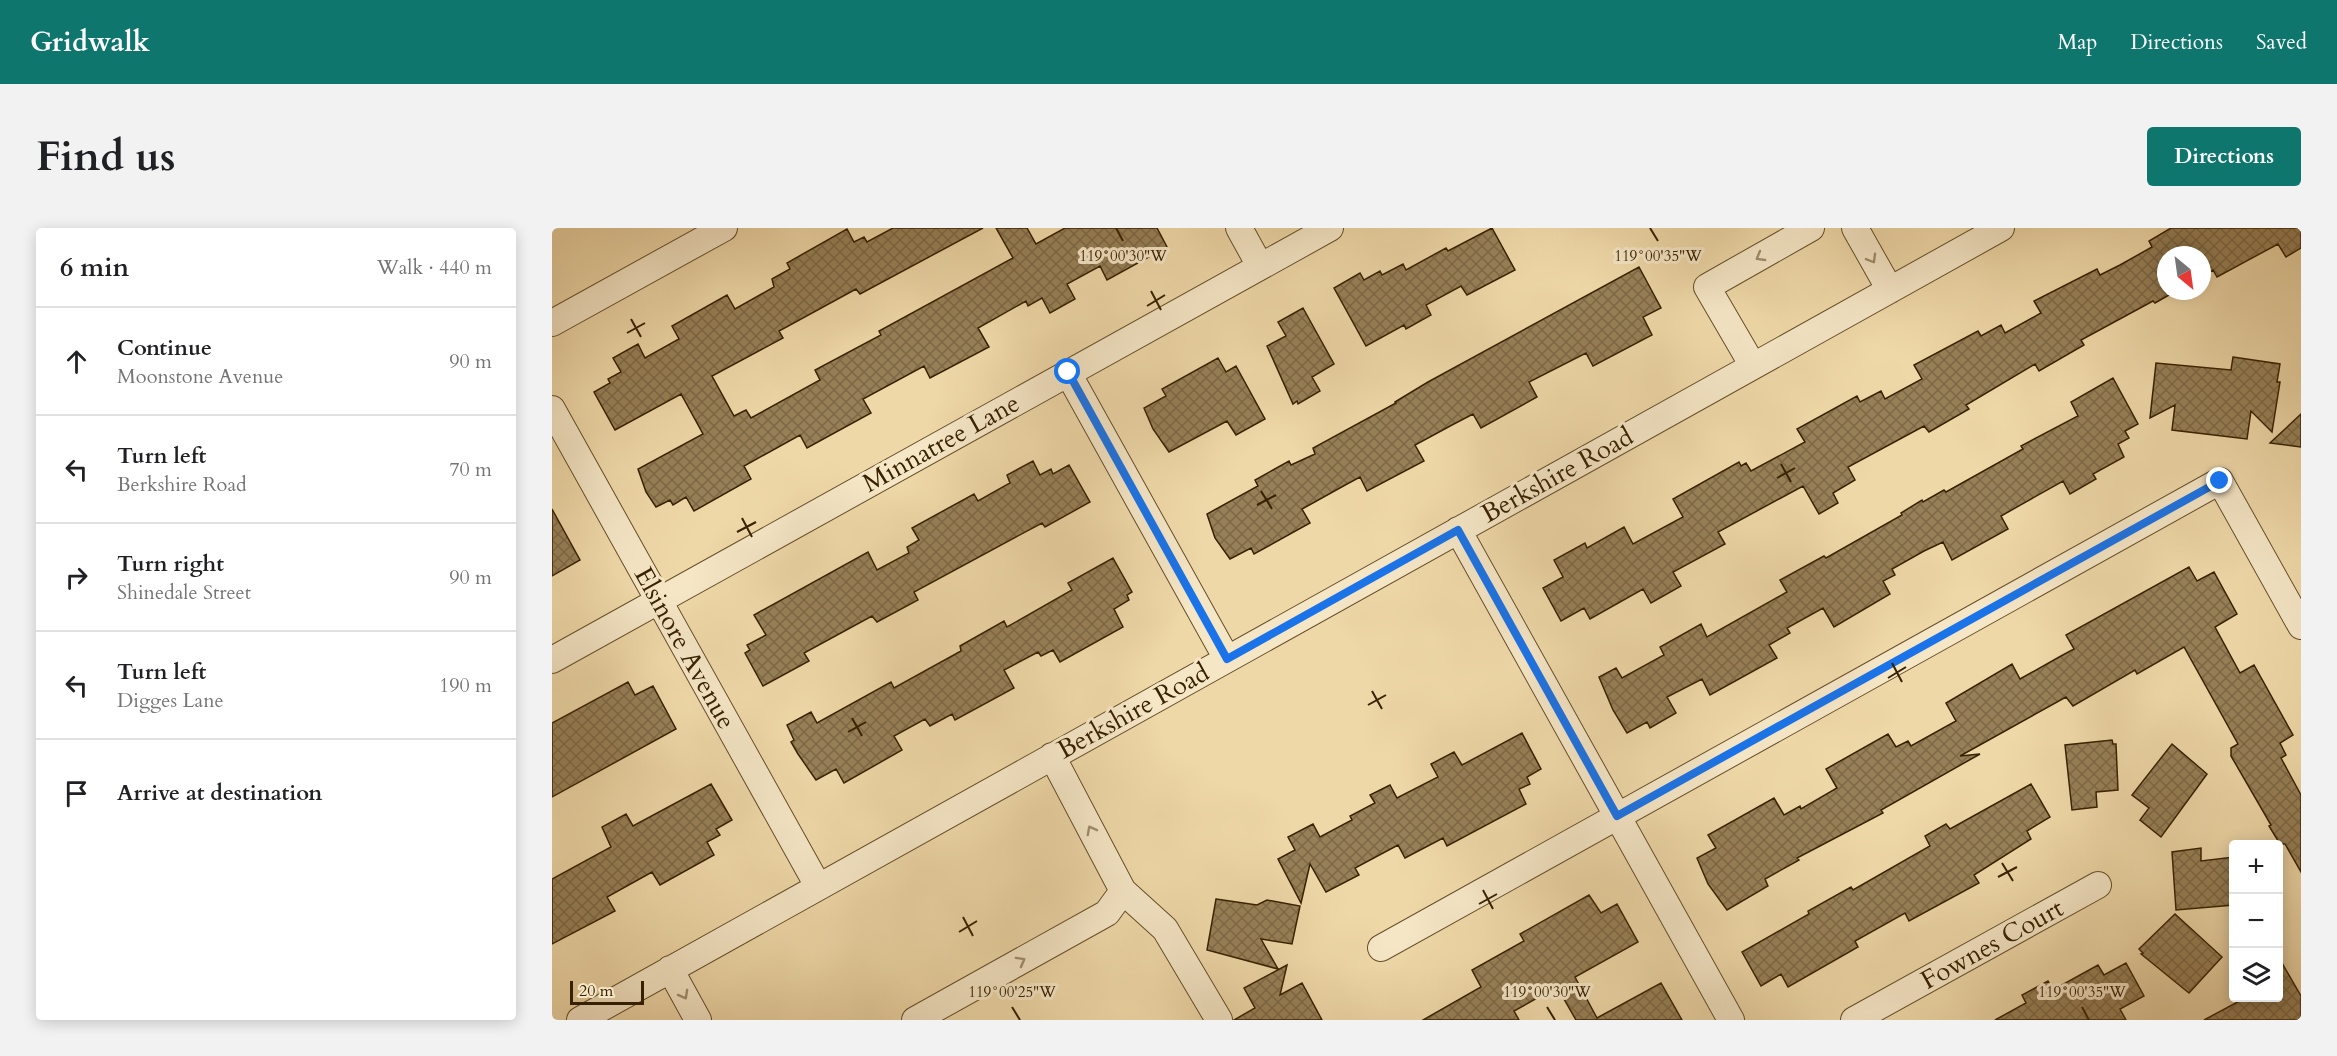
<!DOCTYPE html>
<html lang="en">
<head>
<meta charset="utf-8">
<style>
	:root { --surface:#fff; --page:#f2f2f2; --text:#202124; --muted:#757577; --line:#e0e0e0; --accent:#0f766e }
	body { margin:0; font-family:Cardo,serif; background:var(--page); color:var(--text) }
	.controls { position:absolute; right:18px; bottom:18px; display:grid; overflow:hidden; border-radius:6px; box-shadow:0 3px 15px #0003 }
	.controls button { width:54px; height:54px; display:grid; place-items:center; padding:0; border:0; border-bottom:2px solid var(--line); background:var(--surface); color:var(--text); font:30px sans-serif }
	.compass { position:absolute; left:1605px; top:18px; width:54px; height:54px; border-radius:50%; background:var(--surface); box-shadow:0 3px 15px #0003; rotate:151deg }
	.scale { position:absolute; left:18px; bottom:15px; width:74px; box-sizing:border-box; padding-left:6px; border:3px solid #372100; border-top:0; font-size:16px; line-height:21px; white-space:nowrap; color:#372100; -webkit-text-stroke:4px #f5e6c6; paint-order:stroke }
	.stop { position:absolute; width:18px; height:18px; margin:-14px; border:4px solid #1a73e8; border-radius:50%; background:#fff }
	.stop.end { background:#1a73e8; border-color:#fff; box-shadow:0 2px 6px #0008 }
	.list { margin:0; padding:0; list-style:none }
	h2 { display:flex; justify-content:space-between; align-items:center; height:78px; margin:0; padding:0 24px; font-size:26px }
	h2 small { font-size:20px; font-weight:400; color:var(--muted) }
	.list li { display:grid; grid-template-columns:39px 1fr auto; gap:18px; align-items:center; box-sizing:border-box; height:108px; padding:0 24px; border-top:2px solid var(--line) }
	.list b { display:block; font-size:22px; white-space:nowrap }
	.list p { margin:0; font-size:20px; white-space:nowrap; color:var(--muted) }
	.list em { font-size:20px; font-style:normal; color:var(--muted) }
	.icon { flex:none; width:33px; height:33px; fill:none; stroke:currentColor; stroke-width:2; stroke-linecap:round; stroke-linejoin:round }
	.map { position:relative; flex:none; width:1749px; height:792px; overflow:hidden; border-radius:6px }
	header { display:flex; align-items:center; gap:36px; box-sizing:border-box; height:84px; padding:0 30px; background:var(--accent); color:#fff }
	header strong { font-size:28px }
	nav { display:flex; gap:33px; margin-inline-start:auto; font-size:21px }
	.intro { display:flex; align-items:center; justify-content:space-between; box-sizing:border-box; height:144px; padding:0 36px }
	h1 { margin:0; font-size:42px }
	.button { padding:15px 27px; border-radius:6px; background:var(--accent); color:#fff; font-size:21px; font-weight:700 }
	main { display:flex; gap:36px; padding:0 36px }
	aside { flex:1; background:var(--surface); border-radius:6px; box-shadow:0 3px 15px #0003 }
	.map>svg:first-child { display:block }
	.building { fill:url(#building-cross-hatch); stroke:#372100; stroke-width:1.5 }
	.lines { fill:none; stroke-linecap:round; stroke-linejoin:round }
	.minor-casing { stroke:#654f2a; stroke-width:28 }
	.minor { stroke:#f5e6c6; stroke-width:26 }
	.oneway { stroke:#a08d6d }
	.route { stroke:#1a73e8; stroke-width:8 }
	.ticks { fill:none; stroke:#372100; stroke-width:2 }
	.labels { text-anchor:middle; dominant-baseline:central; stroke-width:6; stroke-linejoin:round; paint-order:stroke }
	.street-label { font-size:26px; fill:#372100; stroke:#f5e6c6 }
	.ticks-label { font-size:15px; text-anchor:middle; fill:#372100; stroke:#f5e6c6; stroke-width:6; stroke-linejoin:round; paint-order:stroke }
</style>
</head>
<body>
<header>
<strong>Gridwalk</strong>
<nav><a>Map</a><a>Directions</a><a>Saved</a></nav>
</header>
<div class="intro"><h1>Find us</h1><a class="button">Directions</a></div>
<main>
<aside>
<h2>6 min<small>Walk · 440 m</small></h2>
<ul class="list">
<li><svg class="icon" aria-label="ahead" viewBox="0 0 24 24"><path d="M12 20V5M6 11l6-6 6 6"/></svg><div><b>Continue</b><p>Moonstone Avenue</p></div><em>90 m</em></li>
<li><svg class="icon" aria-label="left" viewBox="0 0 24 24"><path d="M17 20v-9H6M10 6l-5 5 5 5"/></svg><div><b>Turn left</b><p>Berkshire Road</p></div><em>70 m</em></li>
<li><svg class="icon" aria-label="right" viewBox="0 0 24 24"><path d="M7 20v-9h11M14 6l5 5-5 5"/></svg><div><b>Turn right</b><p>Shinedale Street</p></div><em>90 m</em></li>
<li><svg class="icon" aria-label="left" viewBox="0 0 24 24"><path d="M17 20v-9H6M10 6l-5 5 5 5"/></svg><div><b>Turn left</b><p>Digges Lane</p></div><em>190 m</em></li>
<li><svg class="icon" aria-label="arrive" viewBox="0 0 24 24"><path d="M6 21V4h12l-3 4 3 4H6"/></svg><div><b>Arrive at destination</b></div></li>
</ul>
</aside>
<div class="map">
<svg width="1749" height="792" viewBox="0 0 1749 792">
	<defs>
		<pattern id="building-cross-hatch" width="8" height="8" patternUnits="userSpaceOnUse" patternTransform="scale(1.5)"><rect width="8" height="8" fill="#978057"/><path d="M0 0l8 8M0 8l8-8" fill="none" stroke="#7c6846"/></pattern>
	</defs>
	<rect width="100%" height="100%" fill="#efd8a8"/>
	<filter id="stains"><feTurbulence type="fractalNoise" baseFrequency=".00333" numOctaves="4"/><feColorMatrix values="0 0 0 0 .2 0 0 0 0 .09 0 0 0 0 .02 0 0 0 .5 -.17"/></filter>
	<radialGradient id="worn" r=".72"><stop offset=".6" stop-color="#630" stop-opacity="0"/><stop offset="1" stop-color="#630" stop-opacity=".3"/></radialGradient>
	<path class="building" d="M 341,0 L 431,0 L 308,66 L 304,61 L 227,103 L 231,110 L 160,148 L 182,188 L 194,182 L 199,190 L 268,152 L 263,142 L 329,107 L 327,103 L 461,30 L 444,0 L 475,0 L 484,16 L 513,0 L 605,0 L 615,19 L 555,52 L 548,38 L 515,56 L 523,71 L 498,85 L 490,70 L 476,78 L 474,73 L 426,100 L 437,119 L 378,150 L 372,138 L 311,171 L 319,185 L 255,220 L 248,207 L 192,238 L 199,251 L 142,283 L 134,269 L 121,277 L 118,272 L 104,279 L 94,264 L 86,241 L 151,206 L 129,166 L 63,202 L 42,164 L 58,155 L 56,151 L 69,144 L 61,130 L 86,116 L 93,130 L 127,111 L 120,98 L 175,67 L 183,81 L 222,59 L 220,51 L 238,41 L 235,35 L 295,1 L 302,14 L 312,9 L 315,14 Z
		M 940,0 L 963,42 L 915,67 L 909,58 L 874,77 L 879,87 L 854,101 L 852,97 L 814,118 L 782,60 L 808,45 L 812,52 L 828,43 L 830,47 L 851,36 L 854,42 L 894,20 L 896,23 Z
		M 1619,0 L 1749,0 L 1749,20 L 1734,29 L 1726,16 L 1665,49 L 1661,42 L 1650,49 L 1650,27 L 1614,27 L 1614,63 L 1624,63 L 1603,75 L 1601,73 L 1529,112 L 1532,117 L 1487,143 L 1483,136 L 1414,177 L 1417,181 L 1377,204 L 1372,198 L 1296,239 L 1303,252 L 1281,265 L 1286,275 L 1267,286 L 1251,258 L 1166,304 L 1173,316 L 1121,344 L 1129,358 L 1099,375 L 1091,361 L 1038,391 L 1032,380 L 1009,393 L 991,360 L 1011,349 L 1002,332 L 1033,315 L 1035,320 L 1072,299 L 1081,316 L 1131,289 L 1121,271 L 1187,234 L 1189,238 L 1194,235 L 1199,243 L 1253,214 L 1245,201 L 1305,168 L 1308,174 L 1329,163 L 1333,171 L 1370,151 L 1362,137 L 1426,103 L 1429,108 L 1449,97 L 1453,105 L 1489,85 L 1482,73 L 1545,41 L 1548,47 L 1568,37 L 1600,19 L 1597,13 Z
		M 1087,39 L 1109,80 L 1091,89 L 1100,107 L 1041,138 L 1034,125 L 977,154 L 985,169 L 929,200 L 921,186 L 900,197 L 863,217 L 872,233 L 815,263 L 808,249 L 795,256 L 750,281 L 758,295 L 702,326 L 699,320 L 678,331 L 663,310 L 655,286 L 706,258 L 703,252 L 737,233 L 739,237 L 763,226 L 761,220 L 844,175 L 843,174 L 876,154 Z
		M 751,80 L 782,136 L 760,149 L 768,163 L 746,176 L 745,173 L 741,176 L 715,118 L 734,108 L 726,94 Z
		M 1681,129 L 1728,136 L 1725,154 L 1728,154 L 1720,204 L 1699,183 L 1695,211 L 1620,202 L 1623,177 L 1598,190 L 1604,135 L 1679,142 Z
		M 666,130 L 674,144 L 684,138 L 713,191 L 684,207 L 675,193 L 617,224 L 601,201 L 592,180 L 614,168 L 610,161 Z
		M 1561,150 L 1586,196 L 1573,203 L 1577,210 L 1566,216 L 1572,229 L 1541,246 L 1544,251 L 1518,266 L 1511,253 L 1449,288 L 1456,301 L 1400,332 L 1391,314 L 1372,323 L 1340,341 L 1343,347 L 1331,353 L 1338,366 L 1282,399 L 1271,380 L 1235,400 L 1238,405 L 1217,417 L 1225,430 L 1158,467 L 1150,451 L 1115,469 L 1124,485 L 1098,500 L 1095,494 L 1075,505 L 1061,482 L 1047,449 L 1064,440 L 1070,450 L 1112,427 L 1108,419 L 1149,396 L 1155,409 L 1235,364 L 1228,352 L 1272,328 L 1274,330 L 1350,287 L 1349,285 L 1370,272 L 1371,274 L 1392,262 L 1394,264 L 1471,221 L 1469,218 L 1526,188 L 1519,174 Z
		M 1749,186 L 1749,219 L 1718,215 Z
		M 481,233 L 488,247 L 499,241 L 501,246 L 517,237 L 538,274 L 493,299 L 490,295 L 362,364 L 366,372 L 325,394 L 320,388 L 252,425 L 257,433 L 211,458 L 193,425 L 198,422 L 195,417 L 214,407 L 202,387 L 316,324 L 325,342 L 357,325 L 355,319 L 367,312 L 360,300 L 422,266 L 426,273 L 458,255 L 455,247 Z
		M 0,281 L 28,332 L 0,348 Z
		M 561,330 L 580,364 L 575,367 L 577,372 L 562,381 L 571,399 L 508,434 L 501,422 L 489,428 L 486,424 L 452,442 L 462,460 L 403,492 L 400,486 L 378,498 L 373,491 L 342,508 L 350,522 L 292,555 L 284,541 L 264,552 L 246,526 L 239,514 L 242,512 L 235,497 L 259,484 L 265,495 L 339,454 L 342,460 L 409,423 L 408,418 L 452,393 L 455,399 L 520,362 L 516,355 Z
		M 1637,339 L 1645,353 L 1662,344 L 1685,386 L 1663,399 L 1688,445 L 1702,437 L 1741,507 L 1728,515 L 1734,527 L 1729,530 L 1749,567 L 1749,644 L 1733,616 L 1728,616 L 1717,598 L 1719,597 L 1679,528 L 1679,520 L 1686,516 L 1632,419 L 1585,446 L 1583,442 L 1521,478 L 1514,469 L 1408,528 L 1428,526 L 1329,582 L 1331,585 L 1245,630 L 1247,632 L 1213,651 L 1216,658 L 1175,682 L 1156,656 L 1145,630 L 1164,620 L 1156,607 L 1222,570 L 1232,587 L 1248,578 L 1249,581 L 1285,560 L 1274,541 L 1336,506 L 1344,519 L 1356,513 L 1359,518 L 1404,493 L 1394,475 L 1460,436 L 1468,451 L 1509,428 L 1522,421 L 1514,407 Z
		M 76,454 L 83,467 L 101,458 L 124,501 L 0,569 L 0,495 Z
		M 970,505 L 989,541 L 975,549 L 978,556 L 967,561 L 974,576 L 895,618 L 891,610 L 853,630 L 846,617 L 803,640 L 807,647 L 774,664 L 758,636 L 749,675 L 726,631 L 743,622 L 736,609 L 761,596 L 768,609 L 800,592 L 798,588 L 823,575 L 818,567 L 838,557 L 845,570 L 886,549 L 879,536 L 902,524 L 910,537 Z
		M 1560,512 L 1561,516 L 1564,516 L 1566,562 L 1544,564 L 1545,579 L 1520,582 L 1513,517 Z
		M 1620,516 L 1655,546 L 1609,609 L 1588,592 L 1597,580 L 1580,567 Z
		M 159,556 L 180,592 L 164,601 L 168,607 L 155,614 L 162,627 L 108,657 L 100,644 L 55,669 L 63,683 L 0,716 L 0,651 L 59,619 L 50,599 L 74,586 L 81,598 Z
		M 1479,556 L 1498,589 L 1475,603 L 1479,611 L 1422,647 L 1427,655 L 1357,693 L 1353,685 L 1303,713 L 1306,719 L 1236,759 L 1229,746 L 1209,758 L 1190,724 L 1257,686 L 1256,683 L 1299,659 L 1301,662 L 1378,618 L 1373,608 L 1394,596 L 1398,601 Z
		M 1649,620 L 1649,633 L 1682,629 L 1682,677 L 1624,682 L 1620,624 Z
		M 1037,667 L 1049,685 L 1065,676 L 1086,714 L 1023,749 L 1045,790 L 1109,755 L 1130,792 L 1024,792 L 1005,759 L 962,783 L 967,792 L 871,792 L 929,759 L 920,742 L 972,713 L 968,706 Z
		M 664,671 L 705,677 L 715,672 L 748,678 L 740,716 L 709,711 L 726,741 L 655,722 Z
		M 1623,686 L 1670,729 L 1637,765 L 1589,726 L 1591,725 L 1587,721 Z
		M 1726,728 L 1749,768 L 1749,792 L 1652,792 L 1693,770 L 1726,770 Z
		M 1574,735 L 1592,768 L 1568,781 L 1574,792 L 1443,792 L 1474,775 L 1470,767 L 1496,753 L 1501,762 L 1546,737 L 1552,747 Z
		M 735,737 L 728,767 L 750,755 L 770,792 L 682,792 L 703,780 L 692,760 Z"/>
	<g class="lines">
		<defs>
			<path id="minor" d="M 687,0 L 708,38
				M 1303,0 L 1338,62
				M 0,95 L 172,0
				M 1201,138 L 1155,59 L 1259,0
				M 516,145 L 675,431
				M 0,181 L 266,658
				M 906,302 L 1179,792
				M 0,432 L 778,0
				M 571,663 L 613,701 L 667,792
				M 829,720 L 1668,253 L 1749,398
				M 118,741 L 146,792
				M 28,792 L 1449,0
				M 363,792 L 555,685 L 571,663 L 500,528
				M 1302,792 L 1546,657"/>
		</defs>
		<use href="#minor" class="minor-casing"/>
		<use href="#minor" class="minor"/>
	</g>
	<defs><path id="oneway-chevron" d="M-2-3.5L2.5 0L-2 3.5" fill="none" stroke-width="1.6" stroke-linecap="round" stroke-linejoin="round" transform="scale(1.5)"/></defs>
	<g class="oneway">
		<use href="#oneway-chevron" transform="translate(1208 29) rotate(150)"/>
		<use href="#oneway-chevron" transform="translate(1320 31) rotate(60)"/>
		<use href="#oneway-chevron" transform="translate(539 602) rotate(-118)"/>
		<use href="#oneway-chevron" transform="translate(469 733) rotate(-29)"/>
		<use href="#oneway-chevron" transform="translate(132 767) rotate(61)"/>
	</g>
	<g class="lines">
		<path class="route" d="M 516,144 L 675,431 L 906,302 L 1065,588 L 1668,253"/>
	</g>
	<path class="ticks" d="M 564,0 L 571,13M 1098,0 L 1106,13M 599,63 L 609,82M 595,78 L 613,67M 79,91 L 89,109M 75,105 L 93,95M 1229,236 L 1239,254M 1225,250 L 1243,240M 709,263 L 720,281M 705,277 L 724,267M 190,290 L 200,309M 185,304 L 204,294M 1340,435 L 1350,454M 1336,450 L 1354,439M 820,463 L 830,481M 816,477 L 834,467M 300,490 L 310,508M 296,504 L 314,494M 1450,635 L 1461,653M 1446,649 L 1465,639M 931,662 L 941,681M 927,676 L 945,666M 411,689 L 421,708M 407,704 L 425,693M 460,779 L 468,792M 995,779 L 1003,792M 1530,779 L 1537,792"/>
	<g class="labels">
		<g class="street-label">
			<text transform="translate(389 215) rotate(-29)">Minnatree Lane</text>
			<text transform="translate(1005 247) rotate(-29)">Berkshire Road</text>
			<text transform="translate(133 420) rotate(61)">Elsinore Avenue</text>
			<text transform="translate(581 483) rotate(-29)">Berkshire Road</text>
			<text transform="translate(1440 716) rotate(-29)">Fownes Court</text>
		</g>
	</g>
	<g class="ticks-label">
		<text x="571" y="33">119°00'30"W</text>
		<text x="1106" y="33">119°00'35"W</text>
		<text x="460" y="769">119°00'25"W</text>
		<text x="995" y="769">119°00'30"W</text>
		<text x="1530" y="769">119°00'35"W</text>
	</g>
	<rect width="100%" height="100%" filter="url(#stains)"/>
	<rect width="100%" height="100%" fill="url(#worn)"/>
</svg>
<div class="controls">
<button>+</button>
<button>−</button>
<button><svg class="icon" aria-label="layers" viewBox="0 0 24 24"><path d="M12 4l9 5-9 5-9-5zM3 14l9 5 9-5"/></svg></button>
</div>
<svg class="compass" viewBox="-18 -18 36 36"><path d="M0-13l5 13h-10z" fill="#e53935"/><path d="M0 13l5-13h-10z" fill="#757577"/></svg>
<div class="scale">20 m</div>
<div class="stop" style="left:516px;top:144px"></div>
<div class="stop end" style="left:1668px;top:253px"></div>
</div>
</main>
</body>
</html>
